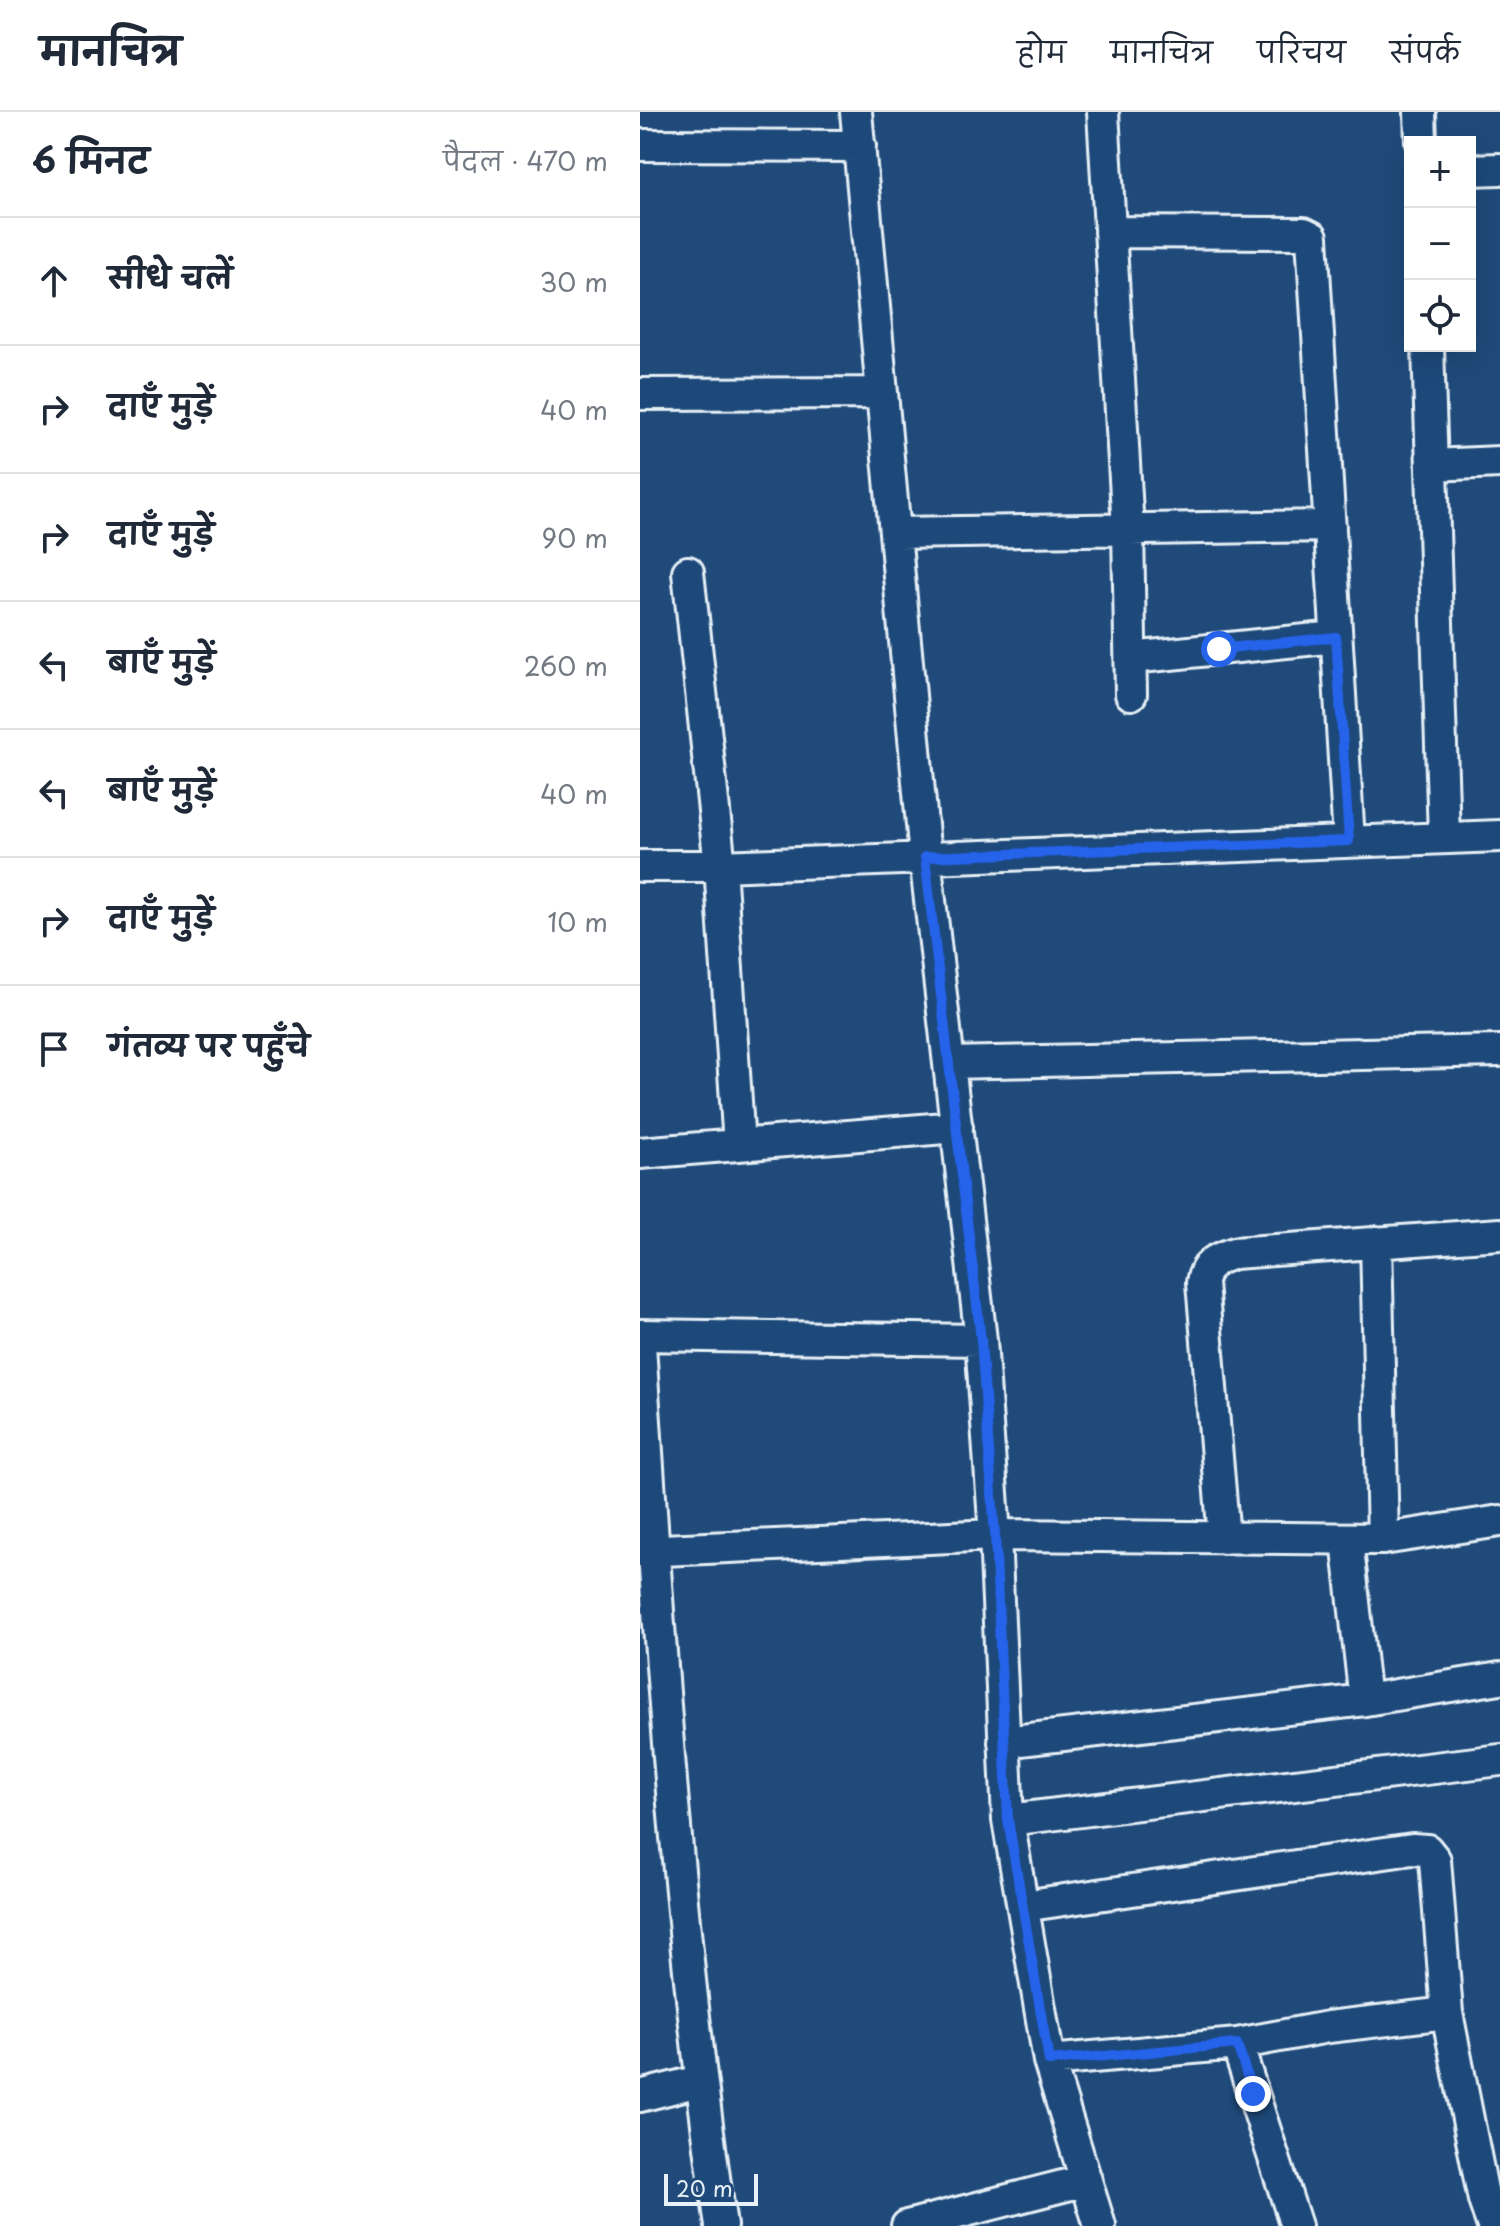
<!DOCTYPE html>
<html lang="hi">
<head>
<meta charset="utf-8">
<style>
	:root { --surface:#fff; --page:#f2f2f3; --text:#1f2937; --muted:#747a83; --line:#e0e1e3 }
	body { margin:0; font-family:"Playpen Sans","Playpen Sans Deva",sans-serif; background:var(--page); color:var(--text) }
	.controls { position:absolute; right:24px; top:24px; display:grid; overflow:hidden; border-radius:0px; box-shadow:0 8px 32px #0002 }
	.controls button { width:72px; height:72px; display:grid; place-items:center; padding:0; border:0; border-bottom:2px solid var(--line); background:var(--surface); color:var(--text); font:40px sans-serif }
	.scale { position:absolute; left:24px; bottom:20px; width:94px; box-sizing:border-box; padding-left:8px; border:4px solid #e8f1f8; border-top:0; font-size:22px; line-height:28px; white-space:nowrap; color:#e8f1f8; -webkit-text-stroke:6px #1f4a7a; paint-order:stroke }
	.stop { position:absolute; width:24px; height:24px; margin:-18px; border:6px solid #2563eb; border-radius:50%; background:#fff }
	.stop.end { background:#2563eb; border-color:#fff; box-shadow:0 2px 8px #0008 }
	.list { margin:0; padding:0; list-style:none }
	h2 { display:flex; justify-content:space-between; align-items:center; height:104px; margin:0; padding:0 32px; font-size:34px }
	h2 small { font-size:26px; font-weight:400; color:var(--muted) }
	.list li { display:grid; grid-template-columns:52px 1fr auto; gap:24px; align-items:center; box-sizing:border-box; height:128px; padding:0 32px; border-top:2px solid var(--line) }
	.list b { display:block; font-size:30px; white-space:nowrap }
	.list em { font-size:26px; font-style:normal; color:var(--muted) }
	.icon { flex:none; width:44px; height:44px; fill:none; stroke:currentColor; stroke-width:2; stroke-linecap:round; stroke-linejoin:round }
	.map { position:relative; flex:none; width:860px; height:2114px; overflow:hidden }
	header { display:flex; align-items:center; gap:48px; box-sizing:border-box; height:112px; padding:0 40px; background:var(--surface); border-bottom:2px solid var(--line) }
	header strong { font-size:38px }
	nav { display:flex; gap:44px; margin-inline-start:auto; font-size:28px }
	main { display:flex }
	aside { flex:1; background:var(--surface) }
	.map>svg:first-child { display:block }
	.lines { fill:none; stroke-linecap:round; stroke-linejoin:round }
	.minor-casing { stroke:#e8f1f8; stroke-width:36 }
	.minor { stroke:#1f4a7a; stroke-width:30 }
	.route { stroke:#2563eb; stroke-width:10 }
</style>
</head>
<body>
<header>
<strong>मानचित्र</strong>
<nav><a>होम</a><a>मानचित्र</a><a>परिचय</a><a>संपर्क</a></nav>
</header>
<main>
<aside>
<h2>6 मिनट<small>पैदल · 470 m</small></h2>
<ul class="list">
<li><svg class="icon" aria-label="ahead" viewBox="0 0 24 24"><path d="M12 20V5M6 11l6-6 6 6"/></svg><div><b>सीधे चलें</b></div><em>30 m</em></li>
<li><svg class="icon" aria-label="right" viewBox="0 0 24 24"><path d="M7 20v-9h11M14 6l5 5-5 5"/></svg><div><b>दाएँ मुड़ें</b></div><em>40 m</em></li>
<li><svg class="icon" aria-label="right" viewBox="0 0 24 24"><path d="M7 20v-9h11M14 6l5 5-5 5"/></svg><div><b>दाएँ मुड़ें</b></div><em>90 m</em></li>
<li><svg class="icon" aria-label="left" viewBox="0 0 24 24"><path d="M17 20v-9H6M10 6l-5 5 5 5"/></svg><div><b>बाएँ मुड़ें</b></div><em>260 m</em></li>
<li><svg class="icon" aria-label="left" viewBox="0 0 24 24"><path d="M17 20v-9H6M10 6l-5 5 5 5"/></svg><div><b>बाएँ मुड़ें</b></div><em>40 m</em></li>
<li><svg class="icon" aria-label="right" viewBox="0 0 24 24"><path d="M7 20v-9h11M14 6l5 5-5 5"/></svg><div><b>दाएँ मुड़ें</b></div><em>10 m</em></li>
<li><svg class="icon" aria-label="arrive" viewBox="0 0 24 24"><path d="M6 21V4h12l-3 4 3 4H6"/></svg><div><b>गंतव्य पर पहुँचे</b></div></li>
</ul>
</aside>
<div class="map">
<svg width="860" height="2114" viewBox="0 0 860 2114">
	<rect width="100%" height="100%" fill="#1f4a7a"/>
	<filter id="ink" filterUnits="userSpaceOnUse"><feTurbulence type="fractalNoise" baseFrequency=".0125" numOctaves="2"/><feDisplacementMap in="SourceGraphic" scale="16" xChannelSelector="R" yChannelSelector="G"/><feConvolveMatrix kernelMatrix="1 2 1 2 8 2 1 2 1" color-interpolation-filters="sRGB"/></filter>
	<g filter="url(#ink)">
		<g class="lines">
			<defs>
				<path id="minor" d="M 216,0 L 285,745 L 341,1228 L 355,1423 L 368,1708 L 409,1949 L 460,2114
					M 463,0 L 488,417 L 491,582
					M 780,0 L 781,30
					M 0,33 L 220,34
					M 830,58 L 860,57
					M 470,120 L 664,121 L 672,125 L 709,729
					M 788,234 L 804,725
					M 0,282 L 242,281
					M 792,353 L 860,350
					M 256,421 L 690,414
					M 48,460 L 80,754 L 99,1033
					M 491,546 L 696,525
					M 0,754 L 80,754 L 860,724
					M 309,951 L 860,939
					M 0,1041 L 317,1015
					M 736,1130 L 743,1427
					M 0,1223 L 341,1228
					M 0,1233 C 19,1527 38,1822 81,2114
					M 584,1426 L 562,1171 C 565,1151 576,1147 594,1141 L 860,1122
					M 707,1428 L 725,1588
					M 0,1439 L 355,1423 L 743,1427 L 860,1409
					M 364,1630 L 725,1588 L 860,1566
					M 368,1708 L 860,1648
					M 383,1794 L 772,1737 L 787,1738 L 795,1748 L 807,1901 L 844,2088 L 853,2114
					M 597,1932 L 656,2114
					M 409,1949 L 597,1932 L 688,1915 L 807,1901
					M 0,1984 L 59,1969
					M 267,2114 L 446,2068"/>
			</defs>
			<use href="#minor" class="minor-casing"/>
			<use href="#minor" class="minor"/>
		</g>
	</g>
	<g class="lines" filter="url(#ink)">
		<path class="route" d="M 579,537 L 696,525 L 709,729 L 285,745 L 341,1228 L 355,1423 L 368,1708 L 409,1949 L 597,1932 L 613,1982"/>
	</g>
</svg>
<div class="controls">
<button>+</button>
<button>−</button>
<button><svg class="icon" aria-label="locate" viewBox="0 0 24 24"><circle cx="12" cy="12" r="6"/><path d="M12 2v4M12 18v4M2 12h4M18 12h4"/></svg></button>
</div>
<div class="scale">20 m</div>
<div class="stop" style="left:579px;top:537px"></div>
<div class="stop end" style="left:613px;top:1982px"></div>
</div>
</main>
</body>
</html>
